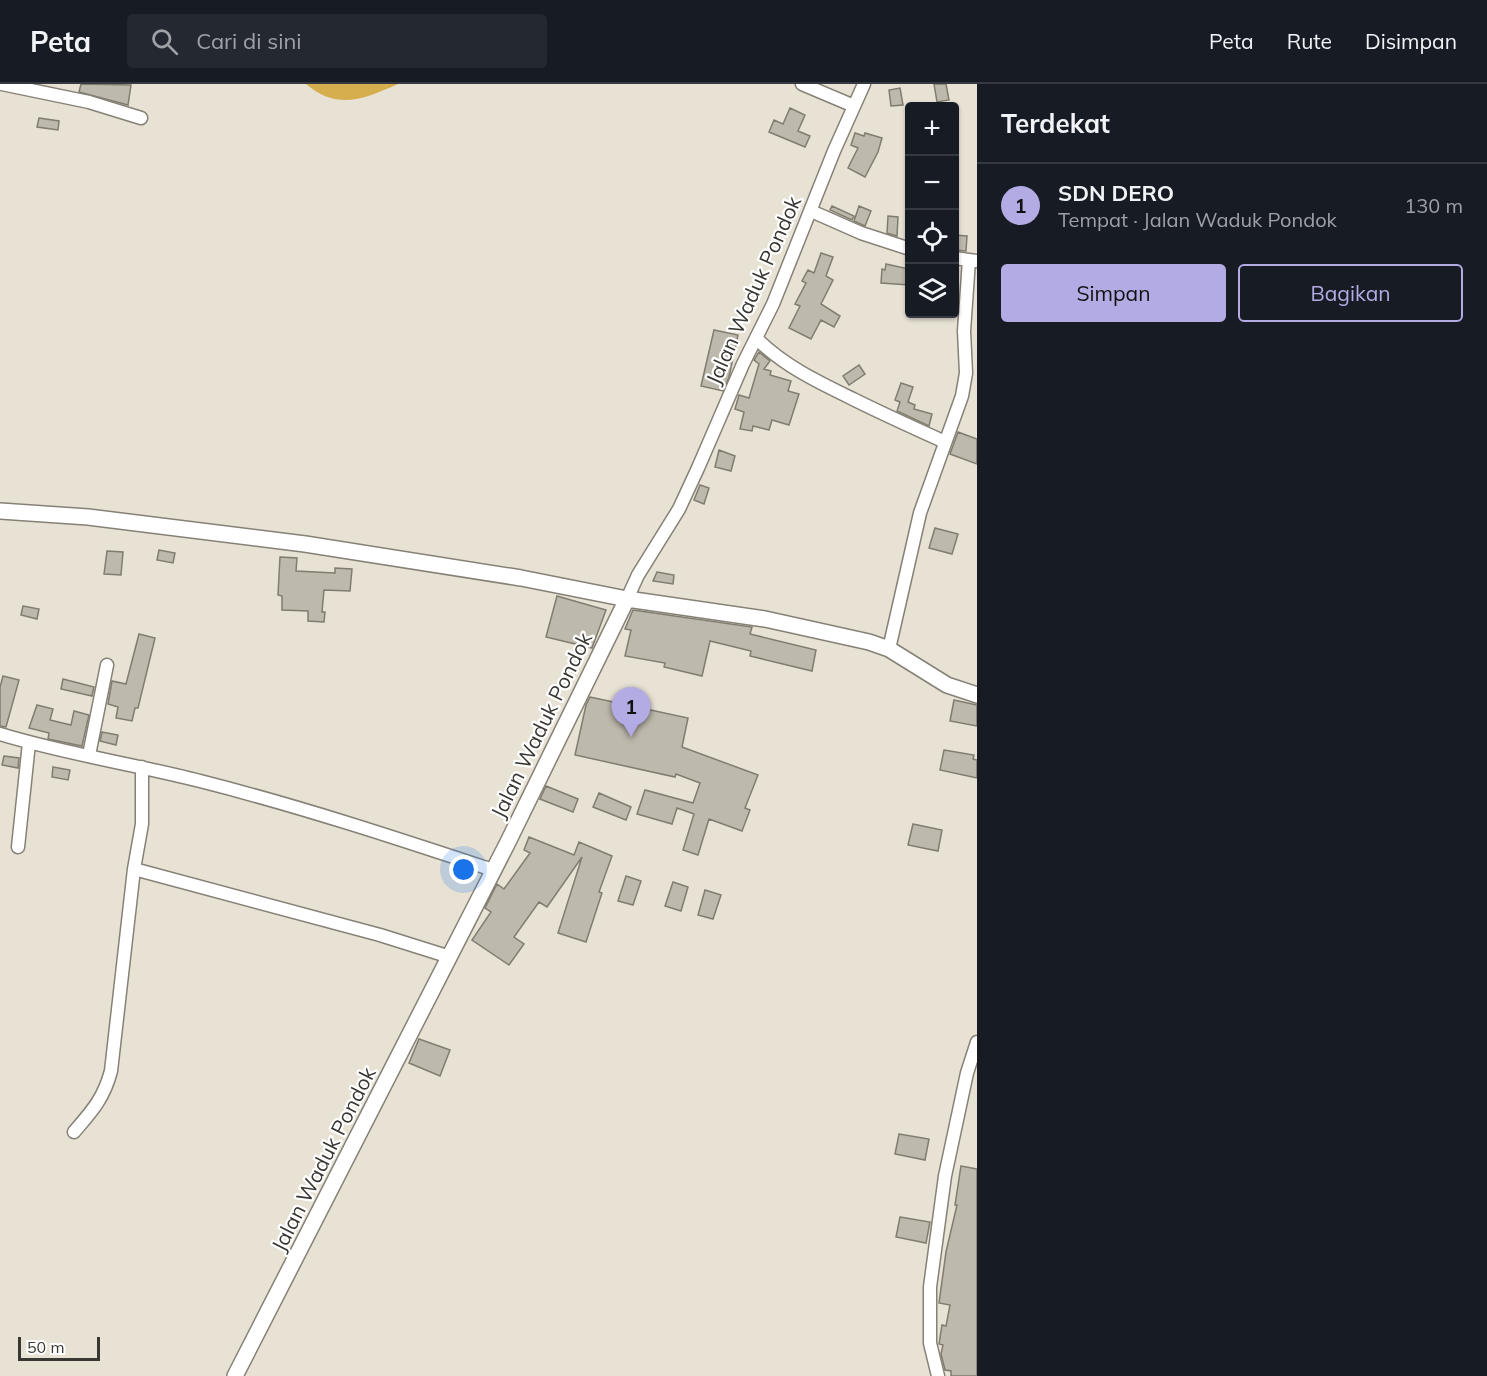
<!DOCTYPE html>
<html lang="id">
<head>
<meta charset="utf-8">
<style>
	:root { --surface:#171b24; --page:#242831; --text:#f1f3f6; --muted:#9ea1a6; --line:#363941; --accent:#b3abe3 }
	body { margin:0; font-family:Mulish,sans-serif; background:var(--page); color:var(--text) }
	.controls { position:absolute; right:18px; top:18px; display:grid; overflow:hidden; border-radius:6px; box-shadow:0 2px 4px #0004 }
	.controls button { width:54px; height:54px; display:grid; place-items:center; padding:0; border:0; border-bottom:2px solid var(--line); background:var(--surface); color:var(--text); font:30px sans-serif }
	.scale { position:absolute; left:18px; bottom:15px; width:82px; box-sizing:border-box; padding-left:6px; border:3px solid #393732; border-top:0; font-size:16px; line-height:21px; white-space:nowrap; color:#393732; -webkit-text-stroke:4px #fff; paint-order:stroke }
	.you { position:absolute; left:464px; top:786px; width:21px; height:21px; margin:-15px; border:4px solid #fff; border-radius:50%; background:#1a73e8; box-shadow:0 0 0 9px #1a73e833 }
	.badge { display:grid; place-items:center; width:39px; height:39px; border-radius:50%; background:var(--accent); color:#111; font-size:20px; font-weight:700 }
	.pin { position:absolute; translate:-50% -50px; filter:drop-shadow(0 2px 3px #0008) }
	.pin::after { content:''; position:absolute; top:32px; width:21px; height:18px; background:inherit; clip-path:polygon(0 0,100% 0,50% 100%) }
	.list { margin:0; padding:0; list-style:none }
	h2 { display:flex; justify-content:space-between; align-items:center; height:78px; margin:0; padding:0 24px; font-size:26px }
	h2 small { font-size:20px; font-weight:400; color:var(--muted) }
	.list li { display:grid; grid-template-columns:39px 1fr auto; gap:18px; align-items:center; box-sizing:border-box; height:84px; padding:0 24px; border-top:2px solid var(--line) }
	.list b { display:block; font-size:22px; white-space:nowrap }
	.list p { margin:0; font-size:20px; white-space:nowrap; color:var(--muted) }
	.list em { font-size:20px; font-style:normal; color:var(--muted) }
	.actions { display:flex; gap:12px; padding:18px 24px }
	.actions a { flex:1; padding:14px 0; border:2px solid var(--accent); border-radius:6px; text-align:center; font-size:21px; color:var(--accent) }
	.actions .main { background:var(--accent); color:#111 }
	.icon { flex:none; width:33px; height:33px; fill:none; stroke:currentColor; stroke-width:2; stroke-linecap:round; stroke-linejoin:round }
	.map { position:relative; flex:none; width:977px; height:1292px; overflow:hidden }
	header { display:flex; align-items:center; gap:36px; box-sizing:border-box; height:84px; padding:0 30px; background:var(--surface); border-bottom:2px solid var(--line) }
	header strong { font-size:28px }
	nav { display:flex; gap:33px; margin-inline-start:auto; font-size:21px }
	.search { width:420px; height:54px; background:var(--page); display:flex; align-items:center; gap:15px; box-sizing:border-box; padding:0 21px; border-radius:6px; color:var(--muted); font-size:22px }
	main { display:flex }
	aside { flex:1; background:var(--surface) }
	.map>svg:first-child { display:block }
	.forest { fill:#d7ae4d }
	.building { fill:#beb9ad; stroke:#817c70; stroke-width:1.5 }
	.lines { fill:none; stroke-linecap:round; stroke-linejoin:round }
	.minor-casing { stroke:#868176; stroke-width:15 }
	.tertiary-casing { stroke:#868176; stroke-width:18 }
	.minor { stroke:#fff; stroke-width:12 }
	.tertiary { stroke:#fff; stroke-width:15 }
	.labels { text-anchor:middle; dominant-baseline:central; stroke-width:4.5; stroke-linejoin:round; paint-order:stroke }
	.street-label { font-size:21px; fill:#393732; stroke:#fff }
</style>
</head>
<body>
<header>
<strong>Peta</strong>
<div class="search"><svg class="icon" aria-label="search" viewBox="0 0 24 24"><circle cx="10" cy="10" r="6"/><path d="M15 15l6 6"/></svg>Cari di sini</div>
<nav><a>Peta</a><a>Rute</a><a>Disimpan</a></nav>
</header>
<main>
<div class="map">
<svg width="977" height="1292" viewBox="0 0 977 1292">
	<rect width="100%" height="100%" fill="#e8e2d5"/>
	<path class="forest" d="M 306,0 L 398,0 C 364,15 338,27 306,0 Z"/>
	<path class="building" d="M 81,0 L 131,1 L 128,21 L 79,8 Z
		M 934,0 L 946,0 L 949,16 L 937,18 Z
		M 900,4 L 903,21 L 891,22 L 889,6 Z
		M 790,24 L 805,31 L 798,47 L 810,52 L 805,63 L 769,48 L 774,36 L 783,40 Z
		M 39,34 L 59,37 L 58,46 L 37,43 Z
		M 855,49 L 864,52 L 865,49 L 882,54 L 878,68 L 865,93 L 848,84 L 858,64 L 851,61 Z
		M 832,122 L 854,132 L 852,136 L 830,126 Z
		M 859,122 L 871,127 L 865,142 L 854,137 Z
		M 888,132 L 898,133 L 897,152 L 887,149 Z
		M 954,151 L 967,152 L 966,167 L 954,166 Z
		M 821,169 L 833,173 L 826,192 L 833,196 L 821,220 L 840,232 L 834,243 L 821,236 L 811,255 L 789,244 L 800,222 L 795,220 L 806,199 L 802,197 L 808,186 L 814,189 Z
		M 886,180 L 909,185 L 909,201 L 881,199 L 882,185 L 885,186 Z
		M 714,246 L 738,251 L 729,293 L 723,307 L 701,302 Z
		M 759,268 L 770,277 L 764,285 L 771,287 L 770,291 L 791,297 L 788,307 L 799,310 L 789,341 L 772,336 L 769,346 L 753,342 L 752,347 L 740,345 L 744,328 L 735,325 L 739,311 L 749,314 L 759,280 L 754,276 Z
		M 859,281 L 865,290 L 849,301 L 843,292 Z
		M 901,299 L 913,303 L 908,318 L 915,321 L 914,325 L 932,330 L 929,342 L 897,327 L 900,318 L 895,316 Z
		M 958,348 L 977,355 L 977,380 L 950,370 Z
		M 719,366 L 735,372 L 731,387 L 715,383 Z
		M 700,401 L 709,404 L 704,420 L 694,416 Z
		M 935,444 L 958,450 L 952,470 L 929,464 Z
		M 159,466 L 175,469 L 173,479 L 157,476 Z
		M 107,467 L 123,468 L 121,491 L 104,490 Z
		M 280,473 L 297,474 L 296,487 L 335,489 L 335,484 L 352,485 L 350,507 L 324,506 L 322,528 L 325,528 L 324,538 L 308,537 L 308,527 L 282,526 L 282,512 L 278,511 Z
		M 657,488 L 674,491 L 673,500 L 653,497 Z
		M 557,512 L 606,526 L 592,564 L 546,553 Z
		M 23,522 L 39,525 L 37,535 L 21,531 Z
		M 633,526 L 752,543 L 750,550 L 816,566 L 812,587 L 750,572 L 751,567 L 710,557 L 702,592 L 664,583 L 665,579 L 625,572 L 631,546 L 625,545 Z
		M 139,550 L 155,554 L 138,624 L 135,624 L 132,637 L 116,634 L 118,623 L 108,620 L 112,597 L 126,600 Z
		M 3,592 L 19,596 L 6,643 L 0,642 L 0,603 Z
		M 63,595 L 94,603 L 92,612 L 61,605 Z
		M 590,613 L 688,634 L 682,663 L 758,691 L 745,724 L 750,726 L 742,747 L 709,735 L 698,771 L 683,766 L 694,730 L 677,724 L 672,740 L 637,730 L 645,706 L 693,719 L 700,699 L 676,690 L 675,693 L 575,671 L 586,621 Z
		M 954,616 L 977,621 L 977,642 L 950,637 Z
		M 37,621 L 53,625 L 50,636 L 71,641 L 74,627 L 89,631 L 82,662 L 48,655 L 49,649 L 29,644 Z
		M 102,648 L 118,651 L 116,661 L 100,657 Z
		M 944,666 L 974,671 L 973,675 L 977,676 L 977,694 L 940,686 Z
		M 4,672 L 19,674 L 18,684 L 2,681 Z
		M 53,683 L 70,686 L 68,696 L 52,693 Z
		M 546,702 L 578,715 L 573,728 L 540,715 Z
		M 599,709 L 631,723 L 626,736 L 593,723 Z
		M 913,740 L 942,746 L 938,767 L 908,761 Z
		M 529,753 L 574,771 L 579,758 L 612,772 L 599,808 L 602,809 L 586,858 L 558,849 L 582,773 L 547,823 L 539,818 L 514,853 L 524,860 L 509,881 L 472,856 L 491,828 L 485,824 L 497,800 L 504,805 L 530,769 L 524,766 Z
		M 626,792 L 641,797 L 633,821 L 618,817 Z
		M 673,798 L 688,803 L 681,827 L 665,822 Z
		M 705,806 L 721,811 L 713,835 L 698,831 Z
		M 419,955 L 450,966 L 440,992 L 409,979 Z
		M 899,1050 L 929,1055 L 925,1076 L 895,1070 Z
		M 961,1082 L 977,1085 L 977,1292 L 951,1292 L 951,1287 L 945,1286 L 941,1270 L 943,1261 L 939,1260 L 942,1241 L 946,1242 L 950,1221 L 939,1219 L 946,1168 L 957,1121 L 955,1121 Z
		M 900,1133 L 930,1138 L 926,1159 L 896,1153 Z"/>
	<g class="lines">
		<defs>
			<path id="minor" d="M 2,0 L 89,18 L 141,34
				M 802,0 L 854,22
				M 811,127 L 861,149 L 910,165
				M 954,174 L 977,177
				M 756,254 C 784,282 818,298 853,315 C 883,330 914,344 945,358
				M 627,515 L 638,491 L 679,425 L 698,384 L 743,280 L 773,220 L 834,67 L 864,0
				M 889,565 L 920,429 L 962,312 L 966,289 L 964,247 L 969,176
				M 0,650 C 65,670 134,680 200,697 C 299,722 396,754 493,786
				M 89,671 L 107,581
				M 18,763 L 29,659
				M 134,785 L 380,851 L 450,873
				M 74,1048 C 92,1027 104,1014 111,987 L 134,785 L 142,740 L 142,683
				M 938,1292 L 930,1259 L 930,1203 L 945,1092 L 967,989 L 977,958"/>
			<path id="tertiary" d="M 0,427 L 88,433 L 305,460 L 521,494 L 627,515 L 765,535 L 869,558 L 889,565 L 947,601 L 977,611
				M 235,1292 L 507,760 L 627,515"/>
		</defs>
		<use href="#minor" class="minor-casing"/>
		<use href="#tertiary" class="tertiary-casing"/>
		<use href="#minor" class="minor"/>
		<use href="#tertiary" class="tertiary"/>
	</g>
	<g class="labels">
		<g class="street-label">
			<text transform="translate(753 206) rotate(-66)">Jalan Waduk Pondok</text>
			<text transform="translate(541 641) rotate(-64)">Jalan Waduk Pondok</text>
			<text transform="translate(323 1075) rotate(-63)">Jalan Waduk Pondok</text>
		</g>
	</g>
</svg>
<div class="controls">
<button>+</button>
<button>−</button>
<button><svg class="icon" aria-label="locate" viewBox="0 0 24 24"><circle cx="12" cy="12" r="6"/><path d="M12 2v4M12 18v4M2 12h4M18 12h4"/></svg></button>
<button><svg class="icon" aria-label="layers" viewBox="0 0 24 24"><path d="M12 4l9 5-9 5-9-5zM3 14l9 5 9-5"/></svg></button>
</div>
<div class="scale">50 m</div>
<div class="you"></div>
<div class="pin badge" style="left:631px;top:653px">1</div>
</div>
<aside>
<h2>Terdekat<small></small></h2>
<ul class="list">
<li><span class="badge">1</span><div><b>SDN DERO</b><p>Tempat · Jalan Waduk Pondok</p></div><em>130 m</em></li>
</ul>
<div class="actions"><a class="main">Simpan</a><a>Bagikan</a></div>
</aside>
</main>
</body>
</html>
